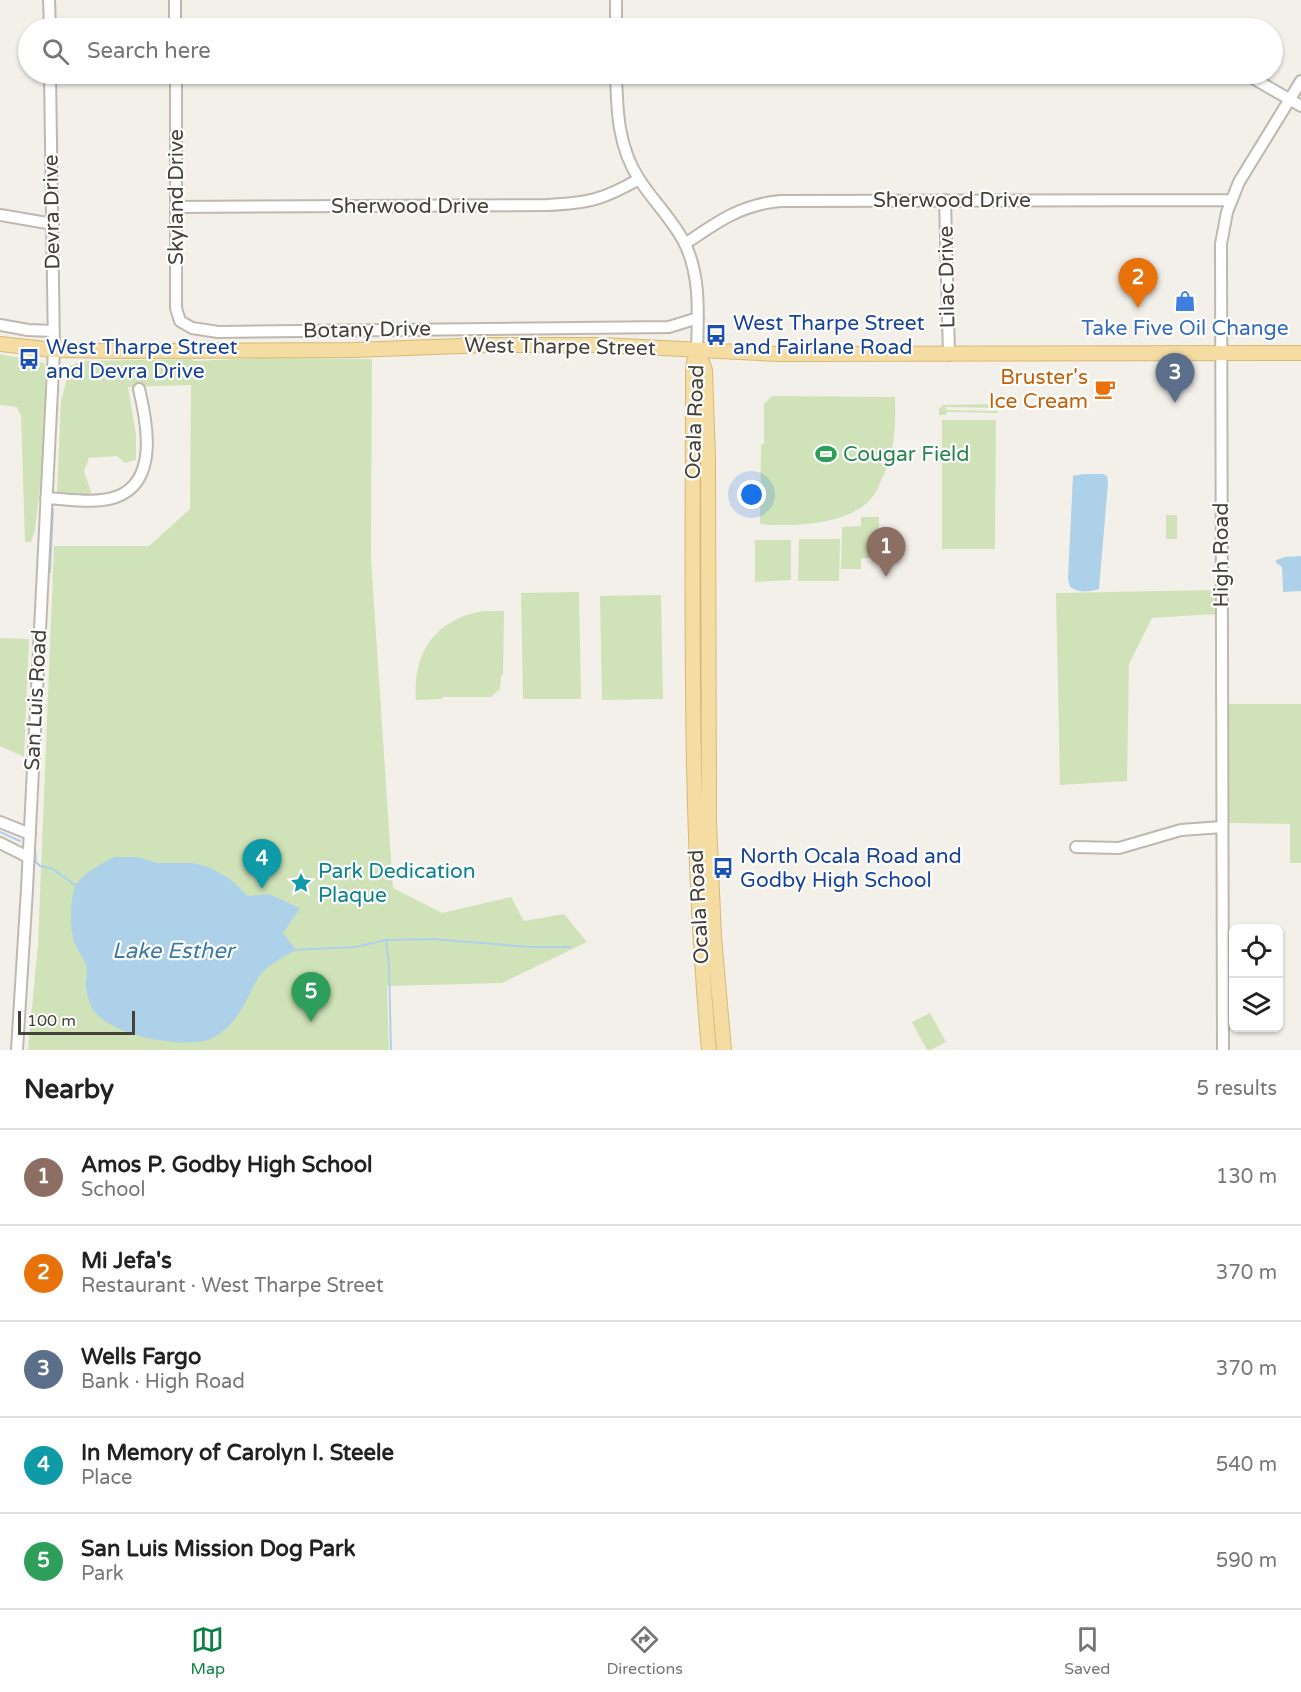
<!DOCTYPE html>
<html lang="en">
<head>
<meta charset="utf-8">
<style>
	:root { --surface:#fff; --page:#f2f2f2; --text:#222; --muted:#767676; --line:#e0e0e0; --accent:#0b8043 }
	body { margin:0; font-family:"Varela Round",sans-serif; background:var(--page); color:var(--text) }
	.controls { position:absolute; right:18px; bottom:18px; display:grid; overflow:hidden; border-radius:9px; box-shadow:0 2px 4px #0004 }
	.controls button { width:54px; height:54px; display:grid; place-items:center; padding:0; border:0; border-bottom:2px solid var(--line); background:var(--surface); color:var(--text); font:30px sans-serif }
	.scale { position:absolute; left:18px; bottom:15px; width:117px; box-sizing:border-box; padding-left:6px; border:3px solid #464139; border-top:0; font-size:16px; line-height:21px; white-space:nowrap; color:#464139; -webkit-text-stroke:4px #fff; paint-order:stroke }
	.you { position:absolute; left:752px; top:495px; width:21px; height:21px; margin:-15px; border:4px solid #fff; border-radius:50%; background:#1a73e8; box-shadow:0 0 0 9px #1a73e833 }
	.badge { display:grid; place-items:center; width:39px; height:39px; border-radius:50%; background:var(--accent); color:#fff; font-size:20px; font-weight:700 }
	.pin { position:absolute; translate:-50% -50px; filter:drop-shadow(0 2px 3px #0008) }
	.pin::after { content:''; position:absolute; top:32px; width:21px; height:18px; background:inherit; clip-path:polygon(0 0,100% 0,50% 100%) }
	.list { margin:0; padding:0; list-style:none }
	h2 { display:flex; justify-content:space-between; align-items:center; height:78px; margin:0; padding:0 24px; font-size:26px }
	h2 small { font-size:20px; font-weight:400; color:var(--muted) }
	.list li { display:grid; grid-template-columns:39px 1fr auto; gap:18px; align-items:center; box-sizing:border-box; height:96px; padding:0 24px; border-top:2px solid var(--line) }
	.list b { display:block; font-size:22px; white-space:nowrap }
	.list p { margin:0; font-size:20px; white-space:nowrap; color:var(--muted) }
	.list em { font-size:20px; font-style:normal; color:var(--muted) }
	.icon { flex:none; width:33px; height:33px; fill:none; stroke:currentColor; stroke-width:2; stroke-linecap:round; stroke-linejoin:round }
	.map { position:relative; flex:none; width:1301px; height:1050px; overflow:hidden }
	.search { position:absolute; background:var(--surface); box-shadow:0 2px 4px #0004; left:18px; right:18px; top:18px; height:66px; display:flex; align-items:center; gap:15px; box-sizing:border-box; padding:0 21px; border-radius:33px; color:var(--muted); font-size:22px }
	.sheet { height:558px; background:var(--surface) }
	nav { display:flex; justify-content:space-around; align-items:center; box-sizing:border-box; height:84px; border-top:2px solid var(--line); background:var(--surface); font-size:16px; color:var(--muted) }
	nav a { display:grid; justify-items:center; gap:3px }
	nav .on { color:var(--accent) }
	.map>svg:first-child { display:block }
	.green { fill:#d0e3b8 }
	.water { fill:#add1e9 }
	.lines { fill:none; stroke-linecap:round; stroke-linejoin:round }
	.stream { stroke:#add1e9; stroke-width:2 }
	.minor-casing { stroke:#beb8ae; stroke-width:14 }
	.major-casing { stroke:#d7b974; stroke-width:16 }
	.minor { stroke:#fff; stroke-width:10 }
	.major { stroke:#f4dca3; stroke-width:14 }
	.labels { text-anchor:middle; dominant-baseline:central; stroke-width:4.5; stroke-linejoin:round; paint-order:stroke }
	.street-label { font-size:21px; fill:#464139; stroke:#fff }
	.transit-label { font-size:21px; fill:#164399; stroke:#fff; text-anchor:start }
	.shop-label { font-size:21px; fill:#366cbe; stroke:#fff }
	.food-label { font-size:21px; fill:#c56008; stroke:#fff; text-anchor:end }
	.leisure-label { font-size:21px; fill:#27864d; stroke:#fff; text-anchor:start }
	.culture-label { font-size:21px; fill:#0d838f; stroke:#fff; text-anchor:start }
	.water-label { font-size:22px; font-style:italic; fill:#3d7ba7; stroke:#fff }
</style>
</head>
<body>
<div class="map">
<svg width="1301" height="1050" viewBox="0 0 1301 1050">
	<rect width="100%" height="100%" fill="#f3f0ea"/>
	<path class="green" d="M 0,354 L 45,363 L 45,445 L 35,530 L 31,542 L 25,542 L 21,415 L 17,407 L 0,405 Z
		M 259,358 L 372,359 L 371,559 L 393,888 L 442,913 L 511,897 L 524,921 L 564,914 L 587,942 L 502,983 L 387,986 L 389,1050 L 28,1050 L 38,944 L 54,546 L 149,546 L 190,509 L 191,385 L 128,387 L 136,434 L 136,460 L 125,463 L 117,456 L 89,458 L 84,471 L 92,495 L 57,492 L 61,401 L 70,366 L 81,361 L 192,359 L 193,361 Z
		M 772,396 L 895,397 C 896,426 895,451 882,479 C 878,487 875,496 868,502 C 843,525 792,527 760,524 L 761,444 L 764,444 L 764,404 Z
		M 986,404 L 996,404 L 996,408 L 946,407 L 946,410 L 998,411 L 998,413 L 947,412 L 946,415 L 939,415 L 939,408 L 943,407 L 941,405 Z
		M 942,420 L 996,420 L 995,549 L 942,549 Z
		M 1166,515 L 1177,515 L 1177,539 L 1166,539 Z
		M 861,517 L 879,517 L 879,558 L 861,558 L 861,569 L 841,569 L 842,527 L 861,526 Z
		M 799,539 L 840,539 L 839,581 L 798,581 Z
		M 755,540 L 791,540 L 791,580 L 755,582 Z
		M 1214,590 L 1215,614 L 1152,618 L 1129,664 L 1127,781 L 1060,785 L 1056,593 Z
		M 579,592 L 581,699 L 523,699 L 521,593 Z
		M 661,595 L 663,699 L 602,700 L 600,596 Z
		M 484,611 L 504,611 L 503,675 L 501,676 L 500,689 L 491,697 L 442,697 L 442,699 L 416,700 C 412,653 436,618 484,611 Z
		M 0,638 L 29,639 L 24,757 L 0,746 Z
		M 1229,704 L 1301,704 L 1301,863 L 1290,863 L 1290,824 L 1229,823 Z
		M 930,1013 L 946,1042 L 931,1050 L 927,1050 L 912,1022 Z"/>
	<path class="water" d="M 1083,474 L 1103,474 L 1107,476 L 1108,483 L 1099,589 C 1088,592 1079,593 1070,587 L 1068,579 L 1073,476 Z
		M 1301,556 L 1301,591 L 1283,592 L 1282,567 L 1276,563 L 1276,560 L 1285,557 Z
		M 114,857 L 138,857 L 157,863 L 193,863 L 209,867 L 230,879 L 248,896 L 269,894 L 300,908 L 283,933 L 296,950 C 283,957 271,963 262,973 C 257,978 254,986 250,993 C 241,1012 227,1036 204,1041 C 176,1047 105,1035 91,1006 C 89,1002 87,994 86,989 C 85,980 89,970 85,962 C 81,955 77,949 74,942 C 70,929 69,894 77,883 C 87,871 101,864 114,857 Z"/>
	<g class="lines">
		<path class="stream" d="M 50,572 L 53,509
			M 0,832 L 20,841
			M 35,847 L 36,862 L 40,866 L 53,869 L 76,886
			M 386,940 L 389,966 L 391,1050
			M 294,950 L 355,947 L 386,940 L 432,939 L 530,947 L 571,947"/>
		<defs>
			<path id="minor" d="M 49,0 L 50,28
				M 175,0 L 175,28
				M 616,28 L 616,0
				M 176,74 L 176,308 L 180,321 L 192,328 L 218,332 L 669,327 L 698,318
				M 616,74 C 617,111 618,147 639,179 C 653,201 672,219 684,242 C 701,275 698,315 697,350
				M 1235,74 L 1251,77 L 1301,106
				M 176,77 L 622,74
				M 945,200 L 949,355
				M 176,207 L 547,205 C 588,203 603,200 639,179
				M 0,215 L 53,224
				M 685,244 C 717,222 740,205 780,201 L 1231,200
				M 0,325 L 28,330 L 53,331
				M 46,498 C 68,499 95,504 116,497 C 159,482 147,422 139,389
				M 0,822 L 30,834
				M 0,843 L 28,857
				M 1076,847 L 1119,848 L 1181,830 L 1222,827
				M 17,1050 L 27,889 L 54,350 L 50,74
				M 1223,1050 L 1221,244 L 1227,212 L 1239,182 L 1301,81"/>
			<path id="major" d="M 0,344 L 54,350 L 121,351 L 354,350 L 487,345 L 603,345 L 779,354 L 1301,353
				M 697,350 L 705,370 L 708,459 L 709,822 L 714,937 L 724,1050
				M 697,350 L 693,368 C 693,595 688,824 709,1050"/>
		</defs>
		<use href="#minor" class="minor-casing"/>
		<use href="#major" class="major-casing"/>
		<use href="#minor" class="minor"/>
		<use href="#major" class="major"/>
	</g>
	<defs>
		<symbol id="shop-bare" viewBox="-9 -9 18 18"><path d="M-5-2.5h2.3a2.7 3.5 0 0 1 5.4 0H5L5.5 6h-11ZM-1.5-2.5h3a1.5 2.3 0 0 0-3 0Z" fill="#3f7fe0" stroke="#fff" stroke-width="2.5" paint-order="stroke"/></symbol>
		<symbol id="bus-bare" viewBox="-9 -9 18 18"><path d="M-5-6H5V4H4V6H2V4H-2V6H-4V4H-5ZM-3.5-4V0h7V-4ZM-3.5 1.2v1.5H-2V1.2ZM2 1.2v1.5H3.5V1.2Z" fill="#1a4fb4" stroke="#fff" stroke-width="2.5" paint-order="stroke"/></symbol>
		<symbol id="cafe-bare" viewBox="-9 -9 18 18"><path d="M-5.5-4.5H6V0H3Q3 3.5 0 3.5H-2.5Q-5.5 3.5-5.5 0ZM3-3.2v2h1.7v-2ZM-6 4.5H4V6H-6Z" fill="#e8710a" stroke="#fff" stroke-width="2.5" paint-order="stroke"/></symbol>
		<symbol id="stadium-bare" viewBox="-9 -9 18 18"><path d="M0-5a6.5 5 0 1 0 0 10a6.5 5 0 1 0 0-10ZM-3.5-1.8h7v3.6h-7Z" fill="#2e9e5b" stroke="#fff" stroke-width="2.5" paint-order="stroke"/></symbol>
		<symbol id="sight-bare" viewBox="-9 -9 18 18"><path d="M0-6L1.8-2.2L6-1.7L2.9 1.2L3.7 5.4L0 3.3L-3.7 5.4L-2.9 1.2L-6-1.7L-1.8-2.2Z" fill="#0f9aa8" stroke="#fff" stroke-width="2.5" paint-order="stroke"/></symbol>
	</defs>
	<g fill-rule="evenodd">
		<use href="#shop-bare" x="1170" y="286" width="30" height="30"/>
		<use href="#bus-bare" x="701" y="320" width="30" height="30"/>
		<use href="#bus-bare" x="14" y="344" width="30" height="30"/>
		<use href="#cafe-bare" x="1090" y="374" width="30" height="30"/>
		<use href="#stadium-bare" x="811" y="439" width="30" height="30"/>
		<use href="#bus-bare" x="708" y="853" width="30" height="30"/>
		<use href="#sight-bare" x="286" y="868" width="30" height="30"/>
	</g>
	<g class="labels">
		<g class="street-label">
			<text transform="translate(176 197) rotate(-90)">Skyland Drive</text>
			<text x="952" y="200">Sherwood Drive</text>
			<text x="410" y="206">Sherwood Drive</text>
			<text transform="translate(52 212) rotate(-91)">Devra Drive</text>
			<text transform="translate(947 277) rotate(-91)">Lilac Drive</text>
			<text transform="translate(367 330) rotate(-1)">Botany Drive</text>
			<text transform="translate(560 347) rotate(1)">West Tharpe Street</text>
			<text transform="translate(695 422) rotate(-88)">Ocala Road</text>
			<text transform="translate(1221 555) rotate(-90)">High Road</text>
			<text transform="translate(36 700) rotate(-87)">San Luis Road</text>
			<text transform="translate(699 907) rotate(-93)">Ocala Road</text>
		</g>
		<g class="transit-label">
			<text x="733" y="323">West Tharpe Street<tspan x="733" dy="24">and Fairlane Road</tspan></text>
			<text x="46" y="347">West Tharpe Street<tspan x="46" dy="24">and Devra Drive</tspan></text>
			<text x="740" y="856">North Ocala Road and<tspan x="740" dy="24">Godby High School</tspan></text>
		</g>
		<g class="shop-label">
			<text x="1185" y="328">Take Five Oil Change</text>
		</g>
		<g class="food-label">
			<text x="1088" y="377">Bruster's<tspan x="1088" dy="24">Ice Cream</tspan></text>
		</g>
		<g class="leisure-label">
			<text x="843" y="454">Cougar Field</text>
		</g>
		<g class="culture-label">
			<text x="318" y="871">Park Dedication<tspan x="318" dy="24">Plaque</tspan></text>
		</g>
		<g class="water-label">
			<text x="173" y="951">Lake Esther</text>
		</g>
	</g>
</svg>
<div class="controls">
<button><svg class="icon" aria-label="locate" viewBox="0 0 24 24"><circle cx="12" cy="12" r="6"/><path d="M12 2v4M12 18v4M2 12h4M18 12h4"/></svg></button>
<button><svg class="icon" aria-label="layers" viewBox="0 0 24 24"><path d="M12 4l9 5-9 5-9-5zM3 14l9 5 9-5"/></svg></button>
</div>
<div class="scale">100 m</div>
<div class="you"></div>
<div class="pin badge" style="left:886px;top:577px;background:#8d6e63">1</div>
<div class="pin badge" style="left:1138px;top:308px;background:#e8710a">2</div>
<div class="pin badge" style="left:1175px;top:403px;background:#5c6f8a">3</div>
<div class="pin badge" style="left:262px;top:889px;background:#0f9aa8">4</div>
<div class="pin badge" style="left:311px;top:1022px;background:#2e9e5b">5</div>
<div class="search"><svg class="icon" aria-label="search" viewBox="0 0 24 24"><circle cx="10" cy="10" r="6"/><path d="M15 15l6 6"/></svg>Search here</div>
</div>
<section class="sheet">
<h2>Nearby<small>5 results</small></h2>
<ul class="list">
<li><span class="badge" style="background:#8d6e63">1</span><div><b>Amos P. Godby High School</b><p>School</p></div><em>130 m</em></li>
<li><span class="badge" style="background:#e8710a">2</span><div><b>Mi Jefa's</b><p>Restaurant · West Tharpe Street</p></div><em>370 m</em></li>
<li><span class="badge" style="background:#5c6f8a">3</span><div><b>Wells Fargo</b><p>Bank · High Road</p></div><em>370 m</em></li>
<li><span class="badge" style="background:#0f9aa8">4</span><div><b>In Memory of Carolyn I. Steele</b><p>Place</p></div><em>540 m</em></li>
<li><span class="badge" style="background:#2e9e5b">5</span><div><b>San Luis Mission Dog Park</b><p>Park</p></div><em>590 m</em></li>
</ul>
</section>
<nav>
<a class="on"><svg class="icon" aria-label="map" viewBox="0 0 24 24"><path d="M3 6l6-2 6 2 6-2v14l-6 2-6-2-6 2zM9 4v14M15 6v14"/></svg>Map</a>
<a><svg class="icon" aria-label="directions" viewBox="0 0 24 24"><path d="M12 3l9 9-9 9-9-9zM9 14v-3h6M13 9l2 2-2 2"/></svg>Directions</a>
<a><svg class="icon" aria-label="saved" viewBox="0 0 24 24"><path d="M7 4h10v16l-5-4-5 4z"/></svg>Saved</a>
</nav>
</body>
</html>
